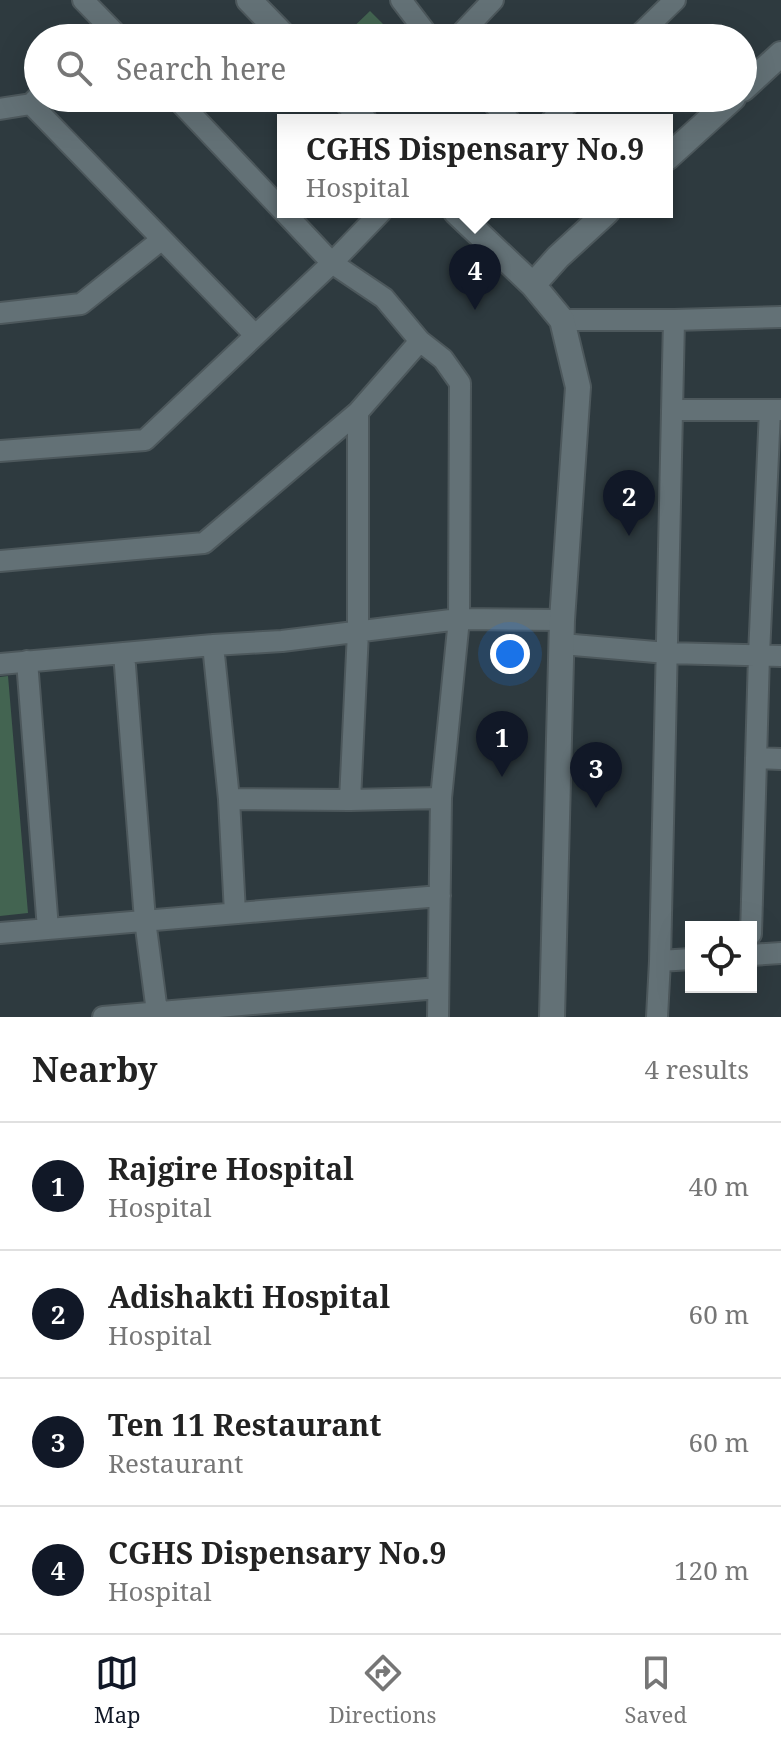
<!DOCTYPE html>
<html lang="en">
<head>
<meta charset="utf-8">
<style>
	:root { --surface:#fff; --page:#f2f2f2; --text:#222; --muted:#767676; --line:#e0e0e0; --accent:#111827 }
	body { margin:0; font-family:"Noto Serif",serif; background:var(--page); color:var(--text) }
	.controls { position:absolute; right:24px; bottom:24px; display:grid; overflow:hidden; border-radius:0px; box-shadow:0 8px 32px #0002 }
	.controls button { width:72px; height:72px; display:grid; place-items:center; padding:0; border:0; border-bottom:2px solid var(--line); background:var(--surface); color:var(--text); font:40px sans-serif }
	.you { position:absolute; left:510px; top:654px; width:28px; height:28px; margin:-20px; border:6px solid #fff; border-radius:50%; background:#1a73e8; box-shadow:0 0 0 12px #1a73e833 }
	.badge { display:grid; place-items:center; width:52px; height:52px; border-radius:50%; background:var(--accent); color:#fff; font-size:26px; font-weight:700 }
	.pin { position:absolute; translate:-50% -66px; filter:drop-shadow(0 2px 4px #0008) }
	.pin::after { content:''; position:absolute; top:42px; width:28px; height:24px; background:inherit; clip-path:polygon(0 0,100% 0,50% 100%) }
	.popup { position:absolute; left:277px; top:114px; width:396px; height:104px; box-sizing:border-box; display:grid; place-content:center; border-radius:0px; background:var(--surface); filter:drop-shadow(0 2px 6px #0005); font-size:26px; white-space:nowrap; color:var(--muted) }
	.popup b { font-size:30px; color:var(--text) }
	.popup::after { content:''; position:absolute; left:50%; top:100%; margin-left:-16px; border:16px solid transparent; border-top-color:var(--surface) }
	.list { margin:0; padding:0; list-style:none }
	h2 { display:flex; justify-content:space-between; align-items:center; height:104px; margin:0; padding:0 32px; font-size:34px }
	h2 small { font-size:26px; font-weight:400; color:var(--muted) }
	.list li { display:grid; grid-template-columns:52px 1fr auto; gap:24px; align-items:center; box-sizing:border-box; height:128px; padding:0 32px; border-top:2px solid var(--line) }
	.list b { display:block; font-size:30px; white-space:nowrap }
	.list p { margin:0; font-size:26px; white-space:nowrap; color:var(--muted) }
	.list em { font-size:26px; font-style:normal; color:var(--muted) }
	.icon { flex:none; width:44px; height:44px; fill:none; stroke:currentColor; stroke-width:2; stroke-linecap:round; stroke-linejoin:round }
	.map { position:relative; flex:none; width:781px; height:1017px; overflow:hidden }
	.search { position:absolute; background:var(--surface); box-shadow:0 8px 32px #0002; left:24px; right:24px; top:24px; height:88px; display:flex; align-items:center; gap:20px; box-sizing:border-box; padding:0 28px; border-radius:44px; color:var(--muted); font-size:30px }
	.sheet { height:616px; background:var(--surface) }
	nav { display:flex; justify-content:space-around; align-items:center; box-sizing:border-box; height:112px; border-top:2px solid var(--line); background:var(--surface); font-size:22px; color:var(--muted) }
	nav a { display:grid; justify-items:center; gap:4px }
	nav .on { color:var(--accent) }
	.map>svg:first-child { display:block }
	.green { fill:#436451 }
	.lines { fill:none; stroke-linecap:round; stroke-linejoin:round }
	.minor-casing { stroke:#4d585c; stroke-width:24 }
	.tertiary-casing { stroke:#4d585c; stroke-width:28 }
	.minor { stroke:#637176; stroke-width:20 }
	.tertiary { stroke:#637176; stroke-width:24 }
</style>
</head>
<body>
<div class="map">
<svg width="781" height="1017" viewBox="0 0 781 1017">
	<rect width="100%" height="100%" fill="#2e3a3f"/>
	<path class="green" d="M 370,11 L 394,35 L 391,38 L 342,38 Z
		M 8,676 L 28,913 L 0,916 L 0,677 Z"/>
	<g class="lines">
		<defs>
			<path id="minor" d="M 83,0 L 120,38
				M 401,0 L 430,38
				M 457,38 L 493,0
				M 636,38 L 675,0
				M 176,98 L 283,211
				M 488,98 L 509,120
				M 31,104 L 255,335
				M 0,109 L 31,104 L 38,97
				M 552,120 L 574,98
				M 284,212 L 332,263 L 384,298 L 420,341 L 443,359 L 460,383 L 459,619 L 441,798 L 438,1017
				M 0,313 L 81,304 L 161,240
				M 562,320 L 674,320 L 781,317
				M 672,410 L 781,410
				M 0,451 L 145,440 L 332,263 L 381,212
				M 0,561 L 204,543 L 358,412 L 420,341
				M 562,644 L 667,653 L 781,656
				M 124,653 L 145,920 L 157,1012
				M 27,661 L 48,929
				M 0,664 L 213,645
				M 756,758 L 781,759
				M 229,799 L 350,800 L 358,632 L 358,412
				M 350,800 L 441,798
				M 235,913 L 229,799 L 213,645 L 282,641 L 459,619 L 562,620
				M 0,933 L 440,896
				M 751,934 L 759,655 L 770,410
				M 751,955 L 781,953
				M 660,961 L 674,320
				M 103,1017 L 438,988
				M 657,1017 L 660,961 L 691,959"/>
			<path id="tertiary" d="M 249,0 L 286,38
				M 743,89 L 781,54
				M 343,98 L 364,120
				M 667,158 L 733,98
				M 456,212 L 533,285 L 562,320 L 578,387 L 562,620 L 552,1017
				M 533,285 L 558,257 L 607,212"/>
		</defs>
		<use href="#minor" class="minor-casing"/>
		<use href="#tertiary" class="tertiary-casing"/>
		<use href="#minor" class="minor"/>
		<use href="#tertiary" class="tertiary"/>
	</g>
</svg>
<div class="controls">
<button><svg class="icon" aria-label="locate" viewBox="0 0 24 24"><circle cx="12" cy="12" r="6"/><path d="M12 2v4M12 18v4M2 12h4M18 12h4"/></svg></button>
</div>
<div class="you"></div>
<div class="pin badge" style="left:502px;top:777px">1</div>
<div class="pin badge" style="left:629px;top:536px">2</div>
<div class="pin badge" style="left:596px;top:808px">3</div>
<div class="pin badge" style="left:475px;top:310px">4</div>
<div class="popup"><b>CGHS Dispensary No.9</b>Hospital</div>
<div class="search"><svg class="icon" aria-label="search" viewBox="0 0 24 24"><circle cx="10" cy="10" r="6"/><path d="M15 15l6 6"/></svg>Search here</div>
</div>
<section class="sheet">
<h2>Nearby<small>4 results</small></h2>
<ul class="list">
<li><span class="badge">1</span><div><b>Rajgire Hospital</b><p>Hospital</p></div><em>40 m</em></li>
<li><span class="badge">2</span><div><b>Adishakti Hospital</b><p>Hospital</p></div><em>60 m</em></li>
<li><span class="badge">3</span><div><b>Ten 11 Restaurant</b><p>Restaurant</p></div><em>60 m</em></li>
<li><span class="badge">4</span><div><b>CGHS Dispensary No.9</b><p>Hospital</p></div><em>120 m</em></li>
</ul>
</section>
<nav>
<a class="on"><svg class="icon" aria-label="map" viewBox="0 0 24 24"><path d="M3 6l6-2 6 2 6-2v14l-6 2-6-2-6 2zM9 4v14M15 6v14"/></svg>Map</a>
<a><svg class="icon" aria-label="directions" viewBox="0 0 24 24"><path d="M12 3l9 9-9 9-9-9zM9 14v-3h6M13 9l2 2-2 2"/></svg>Directions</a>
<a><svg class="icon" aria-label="saved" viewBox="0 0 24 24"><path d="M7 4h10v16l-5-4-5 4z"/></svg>Saved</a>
</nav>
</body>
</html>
